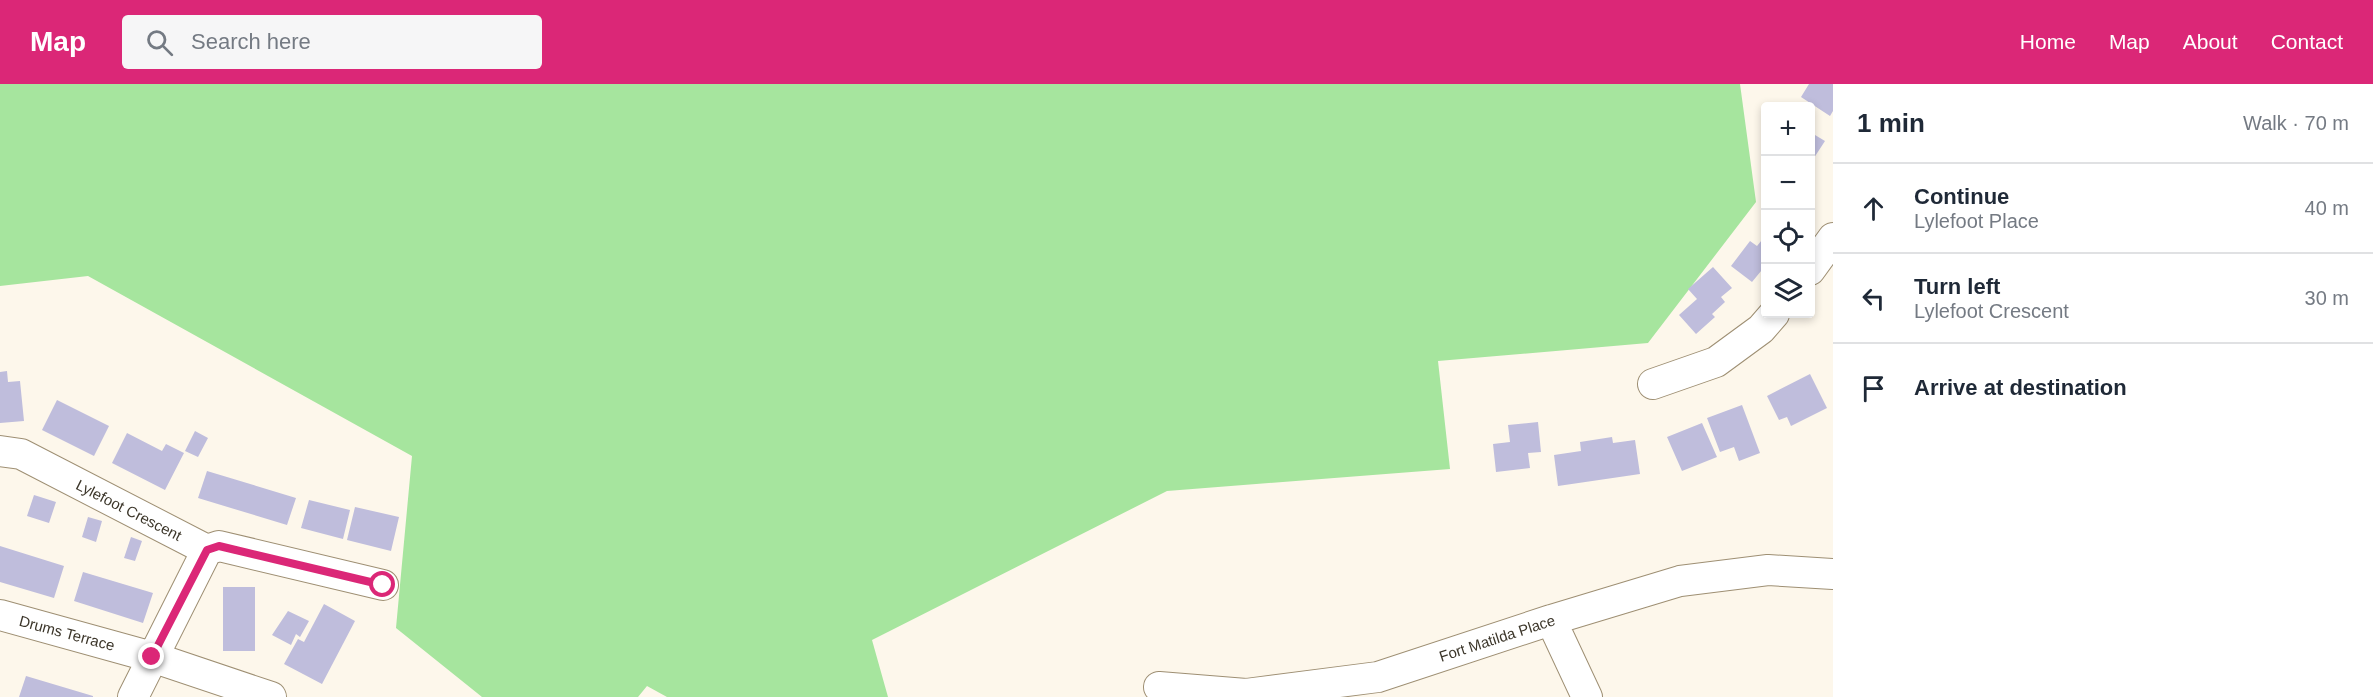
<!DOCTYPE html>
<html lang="en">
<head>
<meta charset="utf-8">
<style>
	:root { --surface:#fff; --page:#f6f6f7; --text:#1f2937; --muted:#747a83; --line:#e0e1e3; --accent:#db2777 }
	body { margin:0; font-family:Helvetica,sans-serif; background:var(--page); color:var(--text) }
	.controls { position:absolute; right:18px; top:18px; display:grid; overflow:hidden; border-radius:6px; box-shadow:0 3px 9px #0003 }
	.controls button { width:54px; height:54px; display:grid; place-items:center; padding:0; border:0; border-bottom:2px solid var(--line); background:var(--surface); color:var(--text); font:30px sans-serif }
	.stop { position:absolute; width:18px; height:18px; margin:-14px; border:4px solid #db2777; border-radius:50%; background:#fff }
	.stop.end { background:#db2777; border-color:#fff; box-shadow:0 2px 6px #0008 }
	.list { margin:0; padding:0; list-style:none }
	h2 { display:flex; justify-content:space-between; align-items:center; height:78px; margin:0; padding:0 24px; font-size:26px }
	h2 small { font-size:20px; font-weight:400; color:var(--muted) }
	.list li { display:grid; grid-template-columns:39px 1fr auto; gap:18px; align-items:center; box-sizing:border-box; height:90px; padding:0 24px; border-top:2px solid var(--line) }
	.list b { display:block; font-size:22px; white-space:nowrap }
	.list p { margin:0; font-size:20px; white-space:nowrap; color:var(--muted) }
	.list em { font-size:20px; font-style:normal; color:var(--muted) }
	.icon { flex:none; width:33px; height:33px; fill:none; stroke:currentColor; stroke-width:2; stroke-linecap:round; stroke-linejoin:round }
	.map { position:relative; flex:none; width:1833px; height:613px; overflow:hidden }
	header { display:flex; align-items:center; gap:36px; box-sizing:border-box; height:84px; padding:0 30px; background:var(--accent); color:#fff }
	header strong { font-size:28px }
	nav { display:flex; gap:33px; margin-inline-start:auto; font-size:21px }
	.search { width:420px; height:54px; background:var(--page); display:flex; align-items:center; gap:15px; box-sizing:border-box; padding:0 21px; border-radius:6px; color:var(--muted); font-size:22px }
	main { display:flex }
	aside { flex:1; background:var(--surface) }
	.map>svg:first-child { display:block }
	.green { fill:#a6e59e }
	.building { fill:#bfbddc }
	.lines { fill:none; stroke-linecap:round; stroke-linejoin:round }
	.minor-casing { stroke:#9e8f73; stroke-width:32 }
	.minor { stroke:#fff; stroke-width:30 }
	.route { stroke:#db2777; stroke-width:8 }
	.labels { text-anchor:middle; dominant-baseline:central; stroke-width:5; stroke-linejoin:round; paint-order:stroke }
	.street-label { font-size:15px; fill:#3c362a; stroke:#fff }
</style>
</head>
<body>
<header>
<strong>Map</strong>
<div class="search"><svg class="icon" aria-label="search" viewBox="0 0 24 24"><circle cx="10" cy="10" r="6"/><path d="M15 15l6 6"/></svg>Search here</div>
<nav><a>Home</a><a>Map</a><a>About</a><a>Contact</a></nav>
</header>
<main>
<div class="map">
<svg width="1833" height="613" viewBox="0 0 1833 613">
	<rect width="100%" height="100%" fill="#fdf7eb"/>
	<path class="green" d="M 0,0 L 1740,0 L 1756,118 L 1648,259 L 1438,277 L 1450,385 L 1167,407 L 872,556 L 888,613 L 667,613 L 647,602 L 638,613 L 482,613 L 396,544 L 412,372 L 88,192 L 0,202 Z"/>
	<path class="building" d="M 1809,0 L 1833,0 L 1833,27 L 1830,32 L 1801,13 Z
		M 1810,48 L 1825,57 L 1810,80 Z
		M 1766,151 L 1766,181 L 1752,198 L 1731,182 L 1750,157 L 1757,162 Z
		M 1713,183 L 1732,204 L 1721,213 L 1725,218 L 1712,230 L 1715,233 L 1696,250 L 1679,231 L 1697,215 L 1688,205 Z
		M 7,287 L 8,298 L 20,297 L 24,337 L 0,339 L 0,288 Z
		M 1810,290 L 1827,324 L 1791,342 L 1787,333 L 1779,336 L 1767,312 Z
		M 57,316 L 109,342 L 94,372 L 42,346 Z
		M 1742,321 L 1760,369 L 1739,377 L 1734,363 L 1720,368 L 1707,334 Z
		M 1538,338 L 1541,368 L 1528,369 L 1530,384 L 1496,388 L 1493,360 L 1510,358 L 1508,341 Z
		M 1702,339 L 1717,373 L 1682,387 L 1667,353 Z
		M 195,347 L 208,354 L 198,373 L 185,367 Z
		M 127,349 L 162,367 L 166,360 L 184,369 L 165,406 L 112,379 Z
		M 1612,353 L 1613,359 L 1635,356 L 1640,390 L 1558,402 L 1554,371 L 1581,367 L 1580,358 Z
		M 207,387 L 296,414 L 287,441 L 198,414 Z
		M 34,411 L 56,418 L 49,439 L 27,432 Z
		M 309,416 L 350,426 L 343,455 L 301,444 Z
		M 355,423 L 399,433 L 391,467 L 347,456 Z
		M 88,433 L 102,437 L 96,458 L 82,453 Z
		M 131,453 L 142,457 L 135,477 L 124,474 Z
		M 0,462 L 64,482 L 54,514 L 0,498 Z
		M 83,488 L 153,509 L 143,539 L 74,517 Z
		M 223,503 L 255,503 L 255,567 L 223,567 Z
		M 324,520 L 355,537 L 322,600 L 284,580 L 298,555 L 304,558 Z
		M 288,527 L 309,537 L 300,553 L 296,550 L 291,561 L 272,551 Z
		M 26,592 L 93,612 L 93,613 L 19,613 Z"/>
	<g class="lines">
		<defs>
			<path id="minor" d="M 1810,186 L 1833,154
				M 1653,300 L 1716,278 L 1761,245 L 1774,230
				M 0,367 L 21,370 L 207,466 L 133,613
				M 207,466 L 219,462 L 383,501
				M 0,531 L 152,573 L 271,613
				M 1551,536 L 1587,613
				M 1159,603 L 1246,610 L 1378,593 L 1551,536 L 1680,497 L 1768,486 L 1833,490"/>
		</defs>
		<use href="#minor" class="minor-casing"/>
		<use href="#minor" class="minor"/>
	</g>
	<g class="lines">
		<path class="route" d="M 152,573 L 207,466 L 219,462 L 383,501"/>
	</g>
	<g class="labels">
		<g class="street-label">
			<text transform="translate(129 426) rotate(27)">Lylefoot Crescent</text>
			<text transform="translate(67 549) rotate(15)">Drums Terrace</text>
			<text transform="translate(1497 554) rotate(-18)">Fort Matilda Place</text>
		</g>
	</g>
</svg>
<div class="controls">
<button>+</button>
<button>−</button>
<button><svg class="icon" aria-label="locate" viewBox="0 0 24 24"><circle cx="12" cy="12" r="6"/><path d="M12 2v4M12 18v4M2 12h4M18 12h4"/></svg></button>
<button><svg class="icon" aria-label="layers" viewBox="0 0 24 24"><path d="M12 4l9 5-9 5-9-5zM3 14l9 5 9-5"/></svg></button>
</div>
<div class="stop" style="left:383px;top:501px"></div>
<div class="stop end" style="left:152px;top:573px"></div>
</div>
<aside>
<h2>1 min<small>Walk · 70 m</small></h2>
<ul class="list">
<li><svg class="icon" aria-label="ahead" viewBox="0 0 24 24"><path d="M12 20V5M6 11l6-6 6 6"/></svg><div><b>Continue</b><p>Lylefoot Place</p></div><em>40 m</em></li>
<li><svg class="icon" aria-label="left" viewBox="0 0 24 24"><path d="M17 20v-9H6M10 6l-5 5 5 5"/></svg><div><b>Turn left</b><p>Lylefoot Crescent</p></div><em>30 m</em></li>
<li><svg class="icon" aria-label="arrive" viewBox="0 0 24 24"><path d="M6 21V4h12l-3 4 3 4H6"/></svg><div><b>Arrive at destination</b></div></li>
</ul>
</aside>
</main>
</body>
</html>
